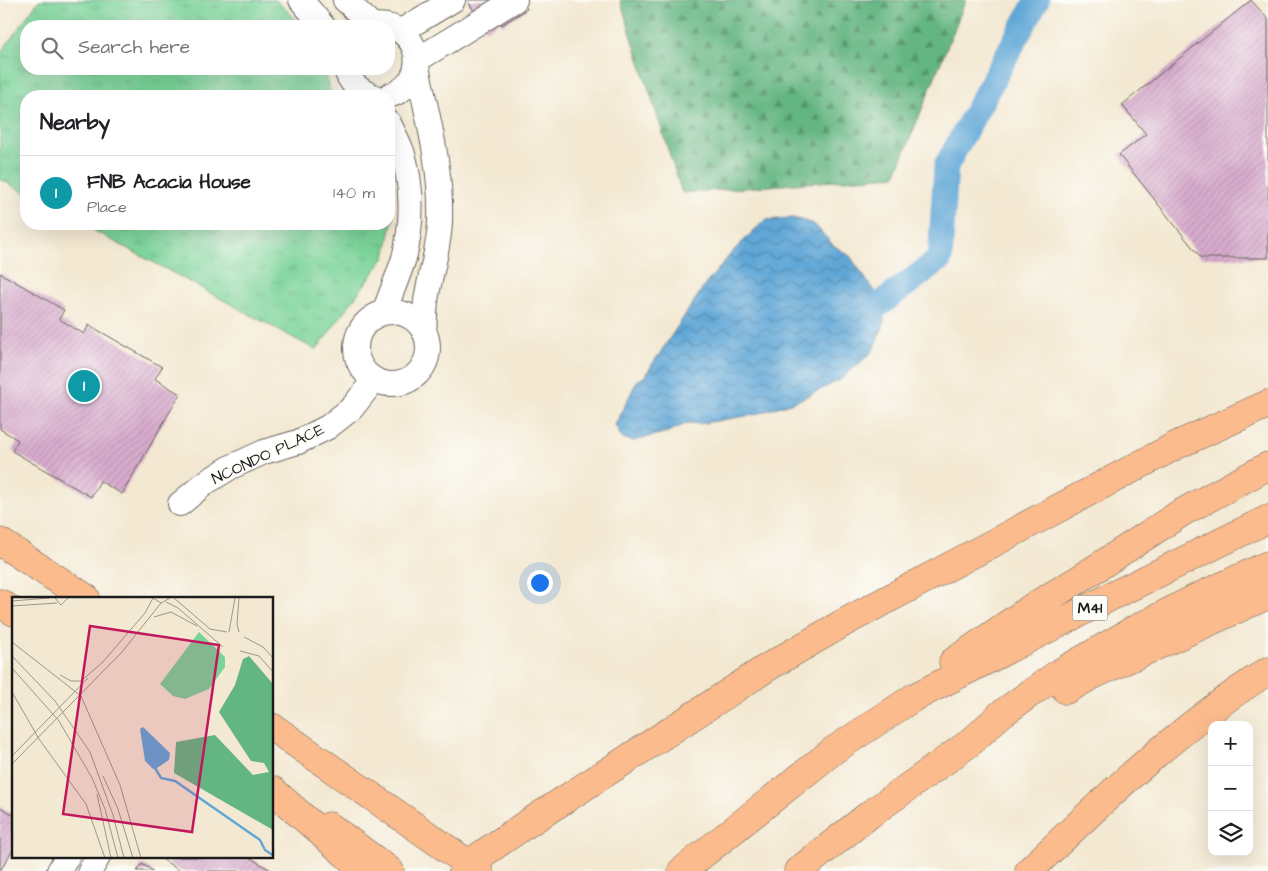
<!DOCTYPE html>
<html lang="en">
<head>
<meta charset="utf-8">
<style>
	:root { --surface:#fff; --page:#f6f6f6; --text:#202124; --muted:#757577; --line:#e0e0e0; --accent:#b5179e }
	body { margin:0; font-family:"Architects Daughter",sans-serif; background:var(--page); color:var(--text) }
	.controls { position:absolute; right:15px; bottom:15px; display:grid; overflow:hidden; border-radius:10px; box-shadow:0 5px 20px #0002 }
	.controls button { width:45px; height:45px; display:grid; place-items:center; padding:0; border:0; border-bottom:1px solid var(--line); background:var(--surface); color:var(--text); font:25px sans-serif }
	.you { position:absolute; left:539px; top:582px; width:18px; height:18px; margin:-12px; border:4px solid #fff; border-radius:50%; background:#1a73e8; box-shadow:0 0 0 8px #1a73e833 }
	.badge { display:grid; place-items:center; width:32px; height:32px; border-radius:50%; background:var(--accent); color:#fff; font-size:16px; font-weight:700 }
	.pin { position:absolute; translate:-50% -50%; border:2px solid #fff; box-shadow:0 1px 5px #0006 }
	.list { margin:0; padding:0; list-style:none }
	h2 { display:flex; justify-content:space-between; align-items:center; height:65px; margin:0; padding:0 20px; font-size:21px }
	h2 small { font-size:16px; font-weight:400; color:var(--muted) }
	.list li { display:grid; grid-template-columns:32px 1fr auto; gap:15px; align-items:center; box-sizing:border-box; height:75px; padding:0 20px; border-top:1px solid var(--line) }
	.list b { display:block; font-size:19px; white-space:nowrap }
	.list p { margin:0; font-size:16px; white-space:nowrap; color:var(--muted) }
	.list em { font-size:16px; font-style:normal; color:var(--muted) }
	.icon { flex:none; width:28px; height:28px; fill:none; stroke:currentColor; stroke-width:2; stroke-linecap:round; stroke-linejoin:round }
	.map { position:relative; flex:none; width:1268px; height:871px; overflow:hidden }
	.search { position:absolute; background:var(--surface); box-shadow:0 5px 20px #0002; left:20px; top:20px; width:375px; height:55px; display:flex; align-items:center; gap:12px; box-sizing:border-box; padding:0 18px; border-radius:20px; color:var(--muted); font-size:19px }
	.panel { position:absolute; background:var(--surface); box-shadow:0 5px 20px #0002; left:20px; top:90px; width:375px; height:140px; border-radius:20px }
	.map>svg:first-child { display:block }
	.grass { fill:url(#grass-tufts); stroke:#4b785a }
	.forest { fill:url(#forest-firs); stroke:#40684e }
	.water { fill:url(#water-waves); stroke:#3e627a }
	.lines { fill:none; stroke-linecap:round; stroke-linejoin:round }
	.canal { stroke:#61a7d7; stroke-width:25 }
	.building { fill:url(#building-hatch) }
	.minor-casing { stroke:#67635b; stroke-width:26 }
	.major-casing { stroke:#67635b; stroke-width:29 }
	.highway-casing { stroke:#67635b; stroke-width:29 }
	.minor { stroke:#fff; stroke-width:24 }
	.major { stroke:#fbbb8d; stroke-width:28 }
	.highway { stroke:#fbbb8d; stroke-width:28 }
	.labels { text-anchor:middle; dominant-baseline:central; stroke-width:4; stroke-linejoin:round; paint-order:stroke }
	.shield { fill:#fdfcf7; stroke:#605f5e; stroke-width:1 }
	.shield-label { font-size:15px; font-weight:bold; fill:#1c1c1c }
	.street-label { font-size:16px; fill:#1c1c1c; stroke:#fdfcf7 }
	.inset-river { fill:none; stroke:#61a7d7; stroke-width:2.5 }
	.inset-road { fill:none; stroke:#9d9689; stroke-width:1 }
	.view { fill:#c2185b; fill-opacity:0.15; stroke:#c2185b; stroke-width:2.5 }
	.inset-edge { fill:none; stroke:#1c1c1c; stroke-width:2.5 }
</style>
</head>
<body>
<div class="map">
<svg width="1268" height="871" viewBox="0 0 1268 871">
	<defs>
		<pattern id="grass-tufts" width="24" height="20" patternUnits="userSpaceOnUse" patternTransform="scale(1.25)"><rect width="24" height="20" fill="#7ad399"/><path d="M3 7l-1-3M5 7V3M7 7l1-3M15 17l-1-3M17 17v-4M19 17l1-3" fill="none" stroke="#69b583"/></pattern>
		<pattern id="forest-firs" width="22" height="20" patternUnits="userSpaceOnUse" patternTransform="scale(1.25)"><rect width="22" height="20" fill="#63b581"/><path d="M5 1l3.5 6h-7zM16 11l3.5 6h-7z" fill="#519269"/></pattern>
		<pattern id="water-waves" width="16" height="10" patternUnits="userSpaceOnUse" patternTransform="scale(1.25)"><rect width="16" height="10" fill="#61a7d7"/><path d="M0 5q4-4 8 0t8 0" fill="none" stroke="#4f87ae"/></pattern>
		<pattern id="building-hatch" width="6" height="6" patternUnits="userSpaceOnUse" patternTransform="scale(1.25)"><rect width="6" height="6" fill="#d8acce"/><path d="M-1 1l2-2M0 6l6-6M5 7l2-2" fill="none" stroke="#b993b0"/></pattern>
	</defs>
	<rect width="100%" height="100%" fill="#fdfcf7"/>
	<filter id="ink" filterUnits="userSpaceOnUse"><feTurbulence type="fractalNoise" baseFrequency=".02" numOctaves="2"/><feDisplacementMap in="SourceGraphic" scale="10" xChannelSelector="R" yChannelSelector="G"/><feConvolveMatrix kernelMatrix="1 2 1 2 8 2 1 2 1" color-interpolation-filters="sRGB"/></filter>
	<filter id="wash" filterUnits="userSpaceOnUse"><feTurbulence type="fractalNoise" baseFrequency=".0096" numOctaves="4" result="noise"/><feDisplacementMap in="SourceGraphic" scale="20" xChannelSelector="R" yChannelSelector="G"/><feGaussianBlur stdDeviation="1.12" result="paint"/><feColorMatrix in="noise" values="0 0 0 0 0 0 0 0 0 0 0 0 0 0 0 0 0 1.4 0 .05"/><feComposite in="paint" operator="in"/></filter>
	<g filter="url(#wash)">
		<rect width="100%" height="100%" fill="#f3e8d1"/>
		<path class="grass" d="M 39,0 L 276,0 L 303,26 L 26,26 L 26,69 L 324,69 L 329,89 L 334,96 L 26,96 L 26,193 L 0,179 L 0,54 Z
			M 389,162 L 393,172 L 393,218 L 385,257 L 316,350 L 82,224 L 389,224 Z"/>
		<path class="forest" d="M 620,0 L 966,0 L 895,176 L 682,193 Z"/>
		<path class="water" d="M 794,218 L 814,224 L 833,245 L 850,256 L 876,294 L 885,322 L 872,352 L 840,380 L 799,400 L 757,414 L 699,424 L 688,423 L 668,432 L 633,441 L 622,438 L 615,425 L 637,381 L 644,377 L 705,285 L 734,250 L 765,220 Z"/>
		<g class="lines">
			<path class="canal" d="M 879,305 L 940,259 L 946,166 L 1037,0"/>
		</g>
		<g id="blocks">
			<path class="building" d="M 467,0 L 522,0 L 527,9 L 502,25 L 500,21 L 486,30 Z
				M 1251,0 L 1268,19 L 1268,258 L 1201,258 L 1119,155 L 1146,134 L 1122,105 Z
				M 0,273 L 64,310 L 59,319 L 84,334 L 89,325 L 162,367 L 155,379 L 180,394 L 122,494 L 100,481 L 91,497 L 12,451 L 18,440 L 0,429 Z
				M 0,807 L 14,815 L 14,848 L 0,871 Z
				M 159,857 L 249,857 L 272,871 L 180,871 Z
				M 142,864 L 153,871 L 137,871 Z"/>
		</g>
	</g>
	<g filter="url(#ink)">
		<use href="#blocks" fill-opacity="0" stroke="#67635b" stroke-width="1"/>
		<g class="lines">
			<defs>
				<path id="minor" d="M 301,0 L 323,26
					M 345,0 L 373,26
					M 371,26 C 420,18 435,82 388,96
					M 401,31 L 453,0
					M 417,60 L 515,0
					M 417,67 C 428,118 442,169 440,222 C 439,249 430,274 426,301 C 425,311 425,321 424,332
					M 346,69 C 349,83 360,91 373,96
					M356 348a36 36 0 1 1 72 0a36 36 0 1 1-72 0Z
					M 384,313 C 390,295 398,277 404,258 C 413,224 413,185 402,151 C 398,141 393,132 389,123
					M 180,504 L 205,483 L 231,467 L 264,452 L 298,442 L 328,427 L 352,408 L 374,380
					M 59,871 L 67,857
					M 90,871 L 98,857"/>
				<path id="major" d="M 0,542 L 86,598
					M 0,603 L 14,612
					M 272,727 L 479,871
					M 329,826 L 390,871"/>
				<path id="highway" d="M 953,662 L 1034,606 L 1078,580 L 1181,513 L 1268,466
					M 1066,690 L 1093,675 L 1268,595
					M 272,790 L 350,858 L 362,871
					M 463,871 L 468,864 L 522,827 L 618,765 L 768,667 L 845,622 L 1177,445 L 1268,404
					M 682,871 L 834,750 L 913,698 L 1112,596 L 1268,519
					M 798,871 L 869,815 L 971,742 L 1000,715 L 1059,673 L 1130,632 L 1194,599 L 1268,565
					M 1029,871 C 1104,799 1179,727 1268,671"/>
			</defs>
			<use href="#minor" class="minor-casing"/>
			<use href="#major" class="major-casing"/>
			<use href="#highway" class="highway-casing"/>
			<use href="#minor" class="minor"/>
			<use href="#major" class="major"/>
			<use href="#highway" class="highway"/>
		</g>
	</g>
	<g class="labels">
		<rect class="shield" x="1072.5" y="595.5" width="35" height="25" rx="4"/>
		<g class="shield-label">
			<text x="1090" y="608">M41</text>
		</g>
		<g class="street-label">
			<text transform="translate(268 454) rotate(-25)">NCONDO PLACE</text>
		</g>
	</g>
	<g transform="translate(12 597)">
		<rect width="261" height="261" fill="#f3e8d1"/>
		<path d="M 187,35 L 213,60 L 213,70 L 197,92 L 173,102 L 161,99 L 148,87 Z" fill="#7ad399"/>
		<path d="M 237,59 L 261,87 L 261,233 L 162,176 L 164,145 L 203,138 L 241,178 L 257,175 L 252,166 L 239,164 L 207,115 L 223,88 L 231,62 Z" fill="#63b581"/>
		<path d="M 131,130 L 158,156 L 157,163 L 145,171 L 141,172 L 133,164 L 128,132 Z" fill="#61a7d7"/>
		<path class="inset-river" d="M 143,171 L 149,181 L 163,184 L 248,243 L 253,253 L 262,259"/>
		<path class="inset-road" d="M 43,1 L 49,8 L 56,1M 141,1 L 149,6 L 158,1M 162,1 L 198,32 L 215,35M 227,1 L 225,27 L 227,35M 0,4 L 37,1M 154,5 L 166,11 L 211,50M 0,9 L 45,6M 142,20 L 159,15 L 185,29M 217,35 L 223,1M 232,40 L 251,50 L 262,62M 0,45 L 69,99 L 108,188 L 129,261M 228,54 L 247,59 L 262,76M 0,59 L 43,104 L 78,155 L 101,218 L 112,261M 90,66 L 133,16 L 141,1M 0,71 L 47,124 L 80,181 L 93,212 L 106,261M 48,78 L 59,84 L 69,84 L 91,65M 0,95 L 27,142 L 74,207 L 93,261M 0,159 L 76,81M 0,167 L 110,55 L 149,6M 91,179 L 106,212 L 121,261M 85,197 L 99,261"/>
		<path class="view" d="M 78,29 L 207,48 L 180,235 L 51,217 Z"/>
		<rect width="261" height="261" class="inset-edge"/>
	</g>
</svg>
<div class="controls">
<button>+</button>
<button>−</button>
<button><svg class="icon" aria-label="layers" viewBox="0 0 24 24"><path d="M12 4l9 5-9 5-9-5zM3 14l9 5 9-5"/></svg></button>
</div>
<div class="you"></div>
<div class="pin badge" style="left:84px;top:386px;background:#0f9aa8">1</div>
<div class="search"><svg class="icon" aria-label="search" viewBox="0 0 24 24"><circle cx="10" cy="10" r="6"/><path d="M15 15l6 6"/></svg>Search here</div>
<section class="panel">
<h2>Nearby<small></small></h2>
<ul class="list">
<li><span class="badge" style="background:#0f9aa8">1</span><div><b>FNB Acacia House</b><p>Place</p></div><em>140 m</em></li>
</ul>
</section>
</div>
</body>
</html>
